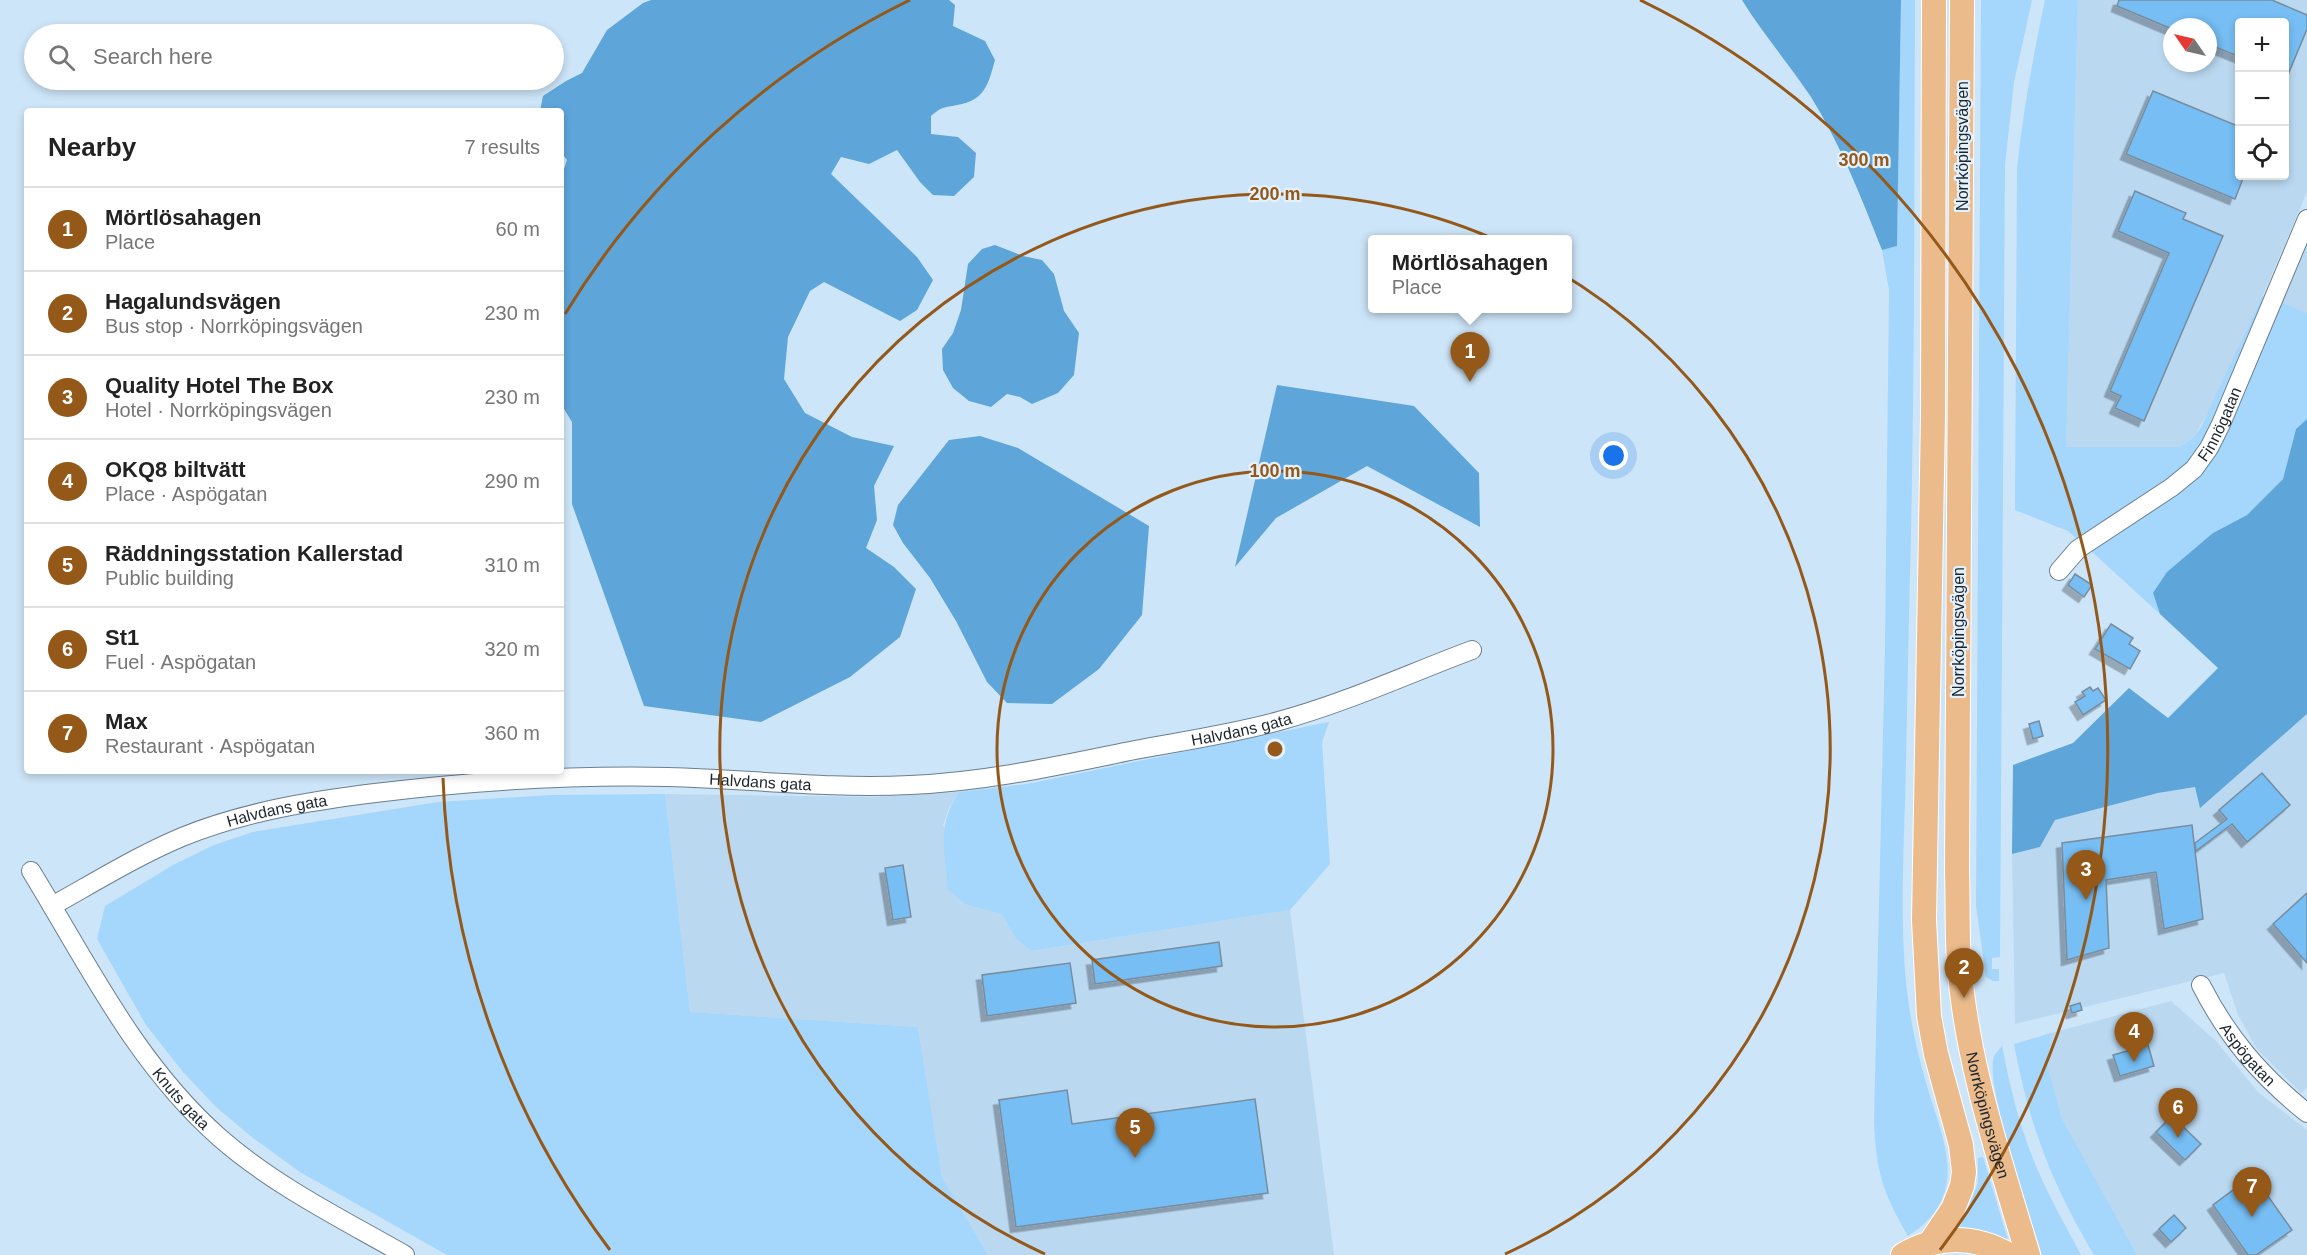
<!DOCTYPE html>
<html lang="en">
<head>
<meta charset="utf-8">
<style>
	:root { --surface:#fff; --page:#f2f2f2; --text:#222; --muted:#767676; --line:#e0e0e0; --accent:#945819 }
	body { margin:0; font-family:Helvetica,sans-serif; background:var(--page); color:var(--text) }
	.controls { position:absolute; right:18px; top:18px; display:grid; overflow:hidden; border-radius:6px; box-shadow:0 3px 9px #0003 }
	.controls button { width:54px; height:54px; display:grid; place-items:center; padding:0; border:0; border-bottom:2px solid var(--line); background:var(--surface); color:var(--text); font:30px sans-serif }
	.compass { position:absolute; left:2163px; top:18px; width:54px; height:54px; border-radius:50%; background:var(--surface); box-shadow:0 3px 9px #0003; rotate:304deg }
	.you { position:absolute; left:1614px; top:456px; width:21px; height:21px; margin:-15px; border:4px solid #fff; border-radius:50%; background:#1a73e8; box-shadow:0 0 0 9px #1a73e833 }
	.badge { display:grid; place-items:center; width:39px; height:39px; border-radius:50%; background:var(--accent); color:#fff; font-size:20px; font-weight:700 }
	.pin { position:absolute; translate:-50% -50px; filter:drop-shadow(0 2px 3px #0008) }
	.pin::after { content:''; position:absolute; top:32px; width:21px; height:18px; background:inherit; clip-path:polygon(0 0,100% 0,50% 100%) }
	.popup { position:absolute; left:1368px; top:235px; width:204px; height:78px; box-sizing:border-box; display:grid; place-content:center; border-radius:6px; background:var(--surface); filter:drop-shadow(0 2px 4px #0005); font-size:20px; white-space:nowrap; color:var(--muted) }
	.popup b { font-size:22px; color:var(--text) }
	.popup::after { content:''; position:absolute; left:50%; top:100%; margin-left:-12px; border:12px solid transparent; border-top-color:var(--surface) }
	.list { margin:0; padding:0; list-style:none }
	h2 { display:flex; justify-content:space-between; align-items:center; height:78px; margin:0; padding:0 24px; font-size:26px }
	h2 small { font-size:20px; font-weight:400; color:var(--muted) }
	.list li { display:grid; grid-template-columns:39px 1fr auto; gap:18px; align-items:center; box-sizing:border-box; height:84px; padding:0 24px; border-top:2px solid var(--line) }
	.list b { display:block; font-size:22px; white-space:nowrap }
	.list p { margin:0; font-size:20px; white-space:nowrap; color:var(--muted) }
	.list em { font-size:20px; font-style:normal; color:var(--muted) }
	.icon { flex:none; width:33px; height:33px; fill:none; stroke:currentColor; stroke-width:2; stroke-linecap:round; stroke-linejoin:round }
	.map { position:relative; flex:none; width:2307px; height:1255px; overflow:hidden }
	.search { position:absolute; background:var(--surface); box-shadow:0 3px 9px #0003; left:24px; top:24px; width:540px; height:66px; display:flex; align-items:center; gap:15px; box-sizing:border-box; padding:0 21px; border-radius:33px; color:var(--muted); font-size:22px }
	.panel { position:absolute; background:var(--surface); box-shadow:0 3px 9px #0003; left:24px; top:108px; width:540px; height:666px; border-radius:6px }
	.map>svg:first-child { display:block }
	.built { fill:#bad8f0; fill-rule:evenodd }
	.green { fill:#a5d6fb }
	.forest { fill:#5ea5da }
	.building { fill:#76bef4; stroke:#778d9f; stroke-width:1.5; filter:url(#shadow) }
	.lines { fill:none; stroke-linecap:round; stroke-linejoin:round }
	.minor-casing { stroke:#697f90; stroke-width:20 }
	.major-casing { stroke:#fff; stroke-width:26 }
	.minor { stroke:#fff; stroke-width:18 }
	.major { stroke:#ebbb8c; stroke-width:24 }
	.ring { fill:none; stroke:#945819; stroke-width:3 }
	.labels { text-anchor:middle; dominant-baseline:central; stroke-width:4.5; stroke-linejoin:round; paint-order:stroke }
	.street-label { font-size:16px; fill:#1c252c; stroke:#e3f1fd }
	.centre { fill:#945819; stroke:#e3f1fd; stroke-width:3 }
	.ring-label { font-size:18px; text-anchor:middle; font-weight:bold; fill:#945819; stroke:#e3f1fd; stroke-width:4.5; stroke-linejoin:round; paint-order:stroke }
</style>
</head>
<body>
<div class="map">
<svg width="2307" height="1255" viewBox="0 0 2307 1255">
	<defs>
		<filter id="shadow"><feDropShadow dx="-5.5" dy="5.5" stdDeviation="0" flood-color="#0004"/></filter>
	</defs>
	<rect width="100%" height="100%" fill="#cde5f8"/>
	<path class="built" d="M 2078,0 L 2307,0 L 2307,192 L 2252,321 L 2214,402 L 2193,438 L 2179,447 L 2066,447 ZM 2240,22 L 2284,22 L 2284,176 L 2240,176 ZM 2172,27 L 2208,27 L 2208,63 L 2172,63 Z
		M 2307,242 L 2307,313 L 2281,302 Z
		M 2307,714 L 2307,1088 L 2301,1093 L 2257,1049 L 2238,1015 L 2224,973 L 2015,1024 L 2012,854 L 2040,847 L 2055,820 L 2158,793 L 2195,787 L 2200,807 Z
		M 959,792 L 949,808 L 943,825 L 990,910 L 1002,914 L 1016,939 L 1033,951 L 1290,910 L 1334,1255 L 988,1255 L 942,1177 L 918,1027 L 690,1012 L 665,794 L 875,797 Z
		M 2171,1001 L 2216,1041 L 2259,1093 L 2307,1130 L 2307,1255 L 2137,1255 L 2093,1177 L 2062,1119 L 2048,1067 L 2051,1033 Z"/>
	<path class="green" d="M 1901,0 L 1915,0 C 1914,192 1915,383 1910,575 C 1908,650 1907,726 1905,802 C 1903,859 1901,916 1905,972 C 1908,1006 1914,1040 1923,1072 C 1938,1132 1977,1192 1908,1236 C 1883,1193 1876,1172 1874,1121 L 1885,647 L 1889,290 L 1882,250 L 1897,246 Z
		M 1981,0 L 2032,0 L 2014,82 L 2005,165 L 2000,957 L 1992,958 L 1992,969 L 1999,969 L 1999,981 L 1993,981 L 1986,977 L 1976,906 Z
		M 2045,0 L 2078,0 L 2066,447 L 2179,447 L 2193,438 L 2201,427 L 2263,295 L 2267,308 L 2193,462 L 2079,541 L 2068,531 L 2015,510 L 2017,169 C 2023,111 2033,57 2045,0 Z
		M 2281,302 L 2307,313 L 2307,419 L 2296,429 L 2283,479 L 2247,515 L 2213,533 L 2153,593 L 2160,614 L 2091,551 C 2125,522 2168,505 2201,473 Z
		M 1329,722 L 1322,742 L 1330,864 L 1290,910 L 1032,951 L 1016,939 L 1002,914 L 965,904 L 948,889 C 945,850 936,827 959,792 L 1027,784 Z
		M 665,794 L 690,1012 L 918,1027 L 942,1177 L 988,1255 L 447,1255 L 300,1172 L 253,1138 L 216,1107 L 183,1072 L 146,1025 L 97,939 L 105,906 L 173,865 L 214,845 L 253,832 L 438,802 L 551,795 Z
		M 2051,1033 L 2048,1067 L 2062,1119 L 2137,1255 L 2094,1255 C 2052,1184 2029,1125 2014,1044 Z
		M 2002,1045 C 2009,1083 2018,1120 2032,1156 C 2045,1190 2064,1223 2081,1255 L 2042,1255 C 2032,1220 1984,1085 1994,1056 C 1996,1053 2000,1049 2002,1045 Z
		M 1983,1157 L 2008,1240 L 1977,1229 L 1960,1227 L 1978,1183 L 1978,1158 Z"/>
	<path class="forest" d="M 651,0 L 949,0 L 955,5 L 953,26 L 985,41 L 995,60 C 988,85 985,100 957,105 C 943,108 943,106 931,116 L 931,134 L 958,137 L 976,153 L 974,177 L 954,196 L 933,195 L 920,182 L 897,150 L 869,164 L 841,157 L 831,174 L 917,257 L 933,280 L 917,310 L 900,321 L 824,282 L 810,291 L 788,337 L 784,379 L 805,413 L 852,437 L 894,446 L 874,486 L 877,520 L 866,548 L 894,567 L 916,589 L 900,637 L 850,677 L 761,722 L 644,706 L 572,504 L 572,422 L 561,404 L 561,178 L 567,160 L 561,152 L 561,111 L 540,111 L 543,96 L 566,81 L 582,73 L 607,30 L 643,3 Z
		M 1742,0 L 1901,0 L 1897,246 L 1882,250 C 1861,197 1841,145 1811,97 C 1789,64 1763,34 1742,0 Z
		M 995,245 L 1023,256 L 1042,260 L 1054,274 L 1064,311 L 1079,333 L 1074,375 L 1058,393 L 1032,404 L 1020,397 L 1007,394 L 991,407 L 969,401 L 953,388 L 943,370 L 942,349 L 953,333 L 961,310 L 968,264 L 982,249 Z
		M 1277,385 L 1414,406 L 1479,473 L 1480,527 L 1367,466 L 1276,518 L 1235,567 Z
		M 2307,419 L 2307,714 L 2200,808 L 2195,787 L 2158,793 L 2055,820 L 2040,847 L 2012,854 L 2013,765 L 2073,743 L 2129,688 L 2168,718 L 2218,668 L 2160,614 L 2153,593 L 2167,572 L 2213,533 L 2247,515 L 2283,479 L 2296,429 Z
		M 980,436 L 1018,448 L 1149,526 L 1142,615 L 1099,669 L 1052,704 L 1007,703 L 987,682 L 956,621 L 930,578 L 903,543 L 893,525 L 898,505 L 949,440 Z"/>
	<path class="building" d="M 2119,0 L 2272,0 L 2307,15 L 2307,29 L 2287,77 L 2284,75 L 2284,22 L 2240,22 L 2240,57 L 2208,44 L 2208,27 L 2172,27 L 2172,29 L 2117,6 Z
		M 2153,91 L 2240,127 L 2240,176 L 2244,176 L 2235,199 L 2126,154 Z
		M 2135,191 L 2186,213 L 2183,219 L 2223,236 L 2144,421 L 2115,408 L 2121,396 L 2110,391 L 2169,253 L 2118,231 Z
		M 2075,574 L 2092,585 L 2084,597 L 2068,585 Z
		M 2111,624 L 2133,638 L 2129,644 L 2140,651 L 2130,669 L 2095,649 Z
		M 2090,687 L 2093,691 L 2098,688 L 2106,700 L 2083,715 L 2075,702 L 2085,696 L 2082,692 Z
		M 2039,721 L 2043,736 L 2033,739 L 2029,724 Z
		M 2262,773 L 2290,805 L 2247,842 L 2232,824 L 2196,851 L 2195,843 L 2227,819 L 2219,810 Z
		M 2192,825 L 2203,919 L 2164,929 L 2156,872 L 2106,880 L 2109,948 L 2067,960 L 2062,843 Z
		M 903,865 L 911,917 L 893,920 L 885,868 Z
		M 2307,893 L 2307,963 L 2273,924 Z
		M 1219,942 L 1222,966 L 1095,984 L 1092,960 Z
		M 1070,963 L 1076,1003 L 987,1016 L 982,975 Z
		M 2080,1003 L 2082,1010 L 2072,1013 L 2070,1006 Z
		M 2148,1045 L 2154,1066 L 2120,1076 L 2113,1055 Z
		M 1067,1090 L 1072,1124 L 1255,1099 L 1268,1193 L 1016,1227 L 999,1100 Z
		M 2172,1116 L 2201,1144 L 2185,1160 L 2156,1132 Z
		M 2253,1175 L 2292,1230 L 2256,1255 L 2248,1255 L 2213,1205 Z
		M 2174,1215 L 2186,1228 L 2171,1242 L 2159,1229 Z"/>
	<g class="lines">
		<defs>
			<g id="minor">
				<path id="s1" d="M 2059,571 L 2078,549 L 2172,487 L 2194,469 L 2209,448 L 2221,424 L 2307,219"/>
				<path id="s2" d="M 31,871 C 88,964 136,1064 220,1138 C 275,1186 342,1219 405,1255"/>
				<path id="s3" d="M 52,906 C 95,882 137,856 182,837 C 243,812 310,801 375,793 C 472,781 570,775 668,777 C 749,779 829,789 910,785 C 986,782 1061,765 1135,750 C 1183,741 1232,734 1279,721 C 1345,703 1408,674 1472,650"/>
				<path id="s4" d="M 2201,985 C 2228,1038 2261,1076 2307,1113"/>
			</g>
			<g id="major">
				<path id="s5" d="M 1962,0 L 1957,871 C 1958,901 1957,932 1959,962 C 1966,1062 2000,1160 2028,1255"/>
				<path d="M 1930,1243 L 1953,1209 L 1962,1186 L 1964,1172 L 1961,1145 L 1936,1054 L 1929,1016 L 1924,920 L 1933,417 L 1934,0"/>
				<path d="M 1903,1255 C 1937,1235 1975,1235 2009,1255"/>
			</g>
		</defs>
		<use href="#minor" class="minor-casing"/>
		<use href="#major" class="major-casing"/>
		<use href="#minor" class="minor"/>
		<use href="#major" class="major"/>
	</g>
	<g class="ring">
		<circle cx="1275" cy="749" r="278"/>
		<path d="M1045 1254A555 555 0 1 1 1505 1254"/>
		<path d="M610 1250A833 833 0 0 1 443 778M565 314A833 833 0 0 1 910 0M1640 0A833 833 0 0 1 1940 1250"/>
	</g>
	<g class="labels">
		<g class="street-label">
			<text transform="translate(1962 146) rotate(-90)">Norrköpingsvägen</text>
			<text stroke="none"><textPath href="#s1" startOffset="222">Finnögatan</textPath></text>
			<text transform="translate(1958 632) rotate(-90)">Norrköpingsvägen</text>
			<text stroke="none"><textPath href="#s3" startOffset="1218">Halvdans gata</textPath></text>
			<text stroke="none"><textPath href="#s3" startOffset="732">Halvdans gata</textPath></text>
			<text stroke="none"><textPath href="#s3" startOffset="246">Halvdans gata</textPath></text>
			<text stroke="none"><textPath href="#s4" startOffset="84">Aspögatan</textPath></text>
			<text stroke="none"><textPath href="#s2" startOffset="273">Knuts gata</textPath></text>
			<text stroke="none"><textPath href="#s5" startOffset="1118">Norrköpingsvägen</textPath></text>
		</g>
	</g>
	<circle cx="1275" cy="749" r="9" class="centre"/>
	<g class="ring-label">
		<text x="1864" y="166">300 m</text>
		<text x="1275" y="200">200 m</text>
		<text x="1275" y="477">100 m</text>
	</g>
</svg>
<div class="controls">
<button>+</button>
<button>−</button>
<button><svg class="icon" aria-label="locate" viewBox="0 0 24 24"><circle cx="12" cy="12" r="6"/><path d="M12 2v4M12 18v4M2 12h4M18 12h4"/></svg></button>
</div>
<svg class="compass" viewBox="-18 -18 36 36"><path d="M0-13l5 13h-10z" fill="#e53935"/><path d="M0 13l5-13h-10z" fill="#767676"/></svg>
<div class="you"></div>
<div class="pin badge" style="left:1470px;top:382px">1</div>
<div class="popup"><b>Mörtlösahagen</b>Place</div>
<div class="pin badge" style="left:1964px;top:998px">2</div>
<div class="pin badge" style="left:2086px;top:900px">3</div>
<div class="pin badge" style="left:2134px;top:1062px">4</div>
<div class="pin badge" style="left:1135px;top:1158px">5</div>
<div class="pin badge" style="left:2178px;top:1138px">6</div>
<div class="pin badge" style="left:2252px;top:1217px">7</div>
<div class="search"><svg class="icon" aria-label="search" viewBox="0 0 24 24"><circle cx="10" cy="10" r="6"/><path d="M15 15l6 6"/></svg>Search here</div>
<section class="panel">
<h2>Nearby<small>7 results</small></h2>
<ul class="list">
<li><span class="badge">1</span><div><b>Mörtlösahagen</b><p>Place</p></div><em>60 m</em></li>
<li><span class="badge">2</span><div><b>Hagalundsvägen</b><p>Bus stop · Norrköpingsvägen</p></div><em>230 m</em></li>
<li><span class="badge">3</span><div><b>Quality Hotel The Box</b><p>Hotel · Norrköpingsvägen</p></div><em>230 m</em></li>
<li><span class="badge">4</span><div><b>OKQ8 biltvätt</b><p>Place · Aspögatan</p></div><em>290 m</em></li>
<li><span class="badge">5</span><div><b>Räddningsstation Kallerstad</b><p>Public building</p></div><em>310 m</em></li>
<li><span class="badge">6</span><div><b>St1</b><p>Fuel · Aspögatan</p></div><em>320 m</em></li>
<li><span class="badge">7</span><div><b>Max</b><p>Restaurant · Aspögatan</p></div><em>360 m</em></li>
</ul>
</section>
</div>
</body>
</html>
